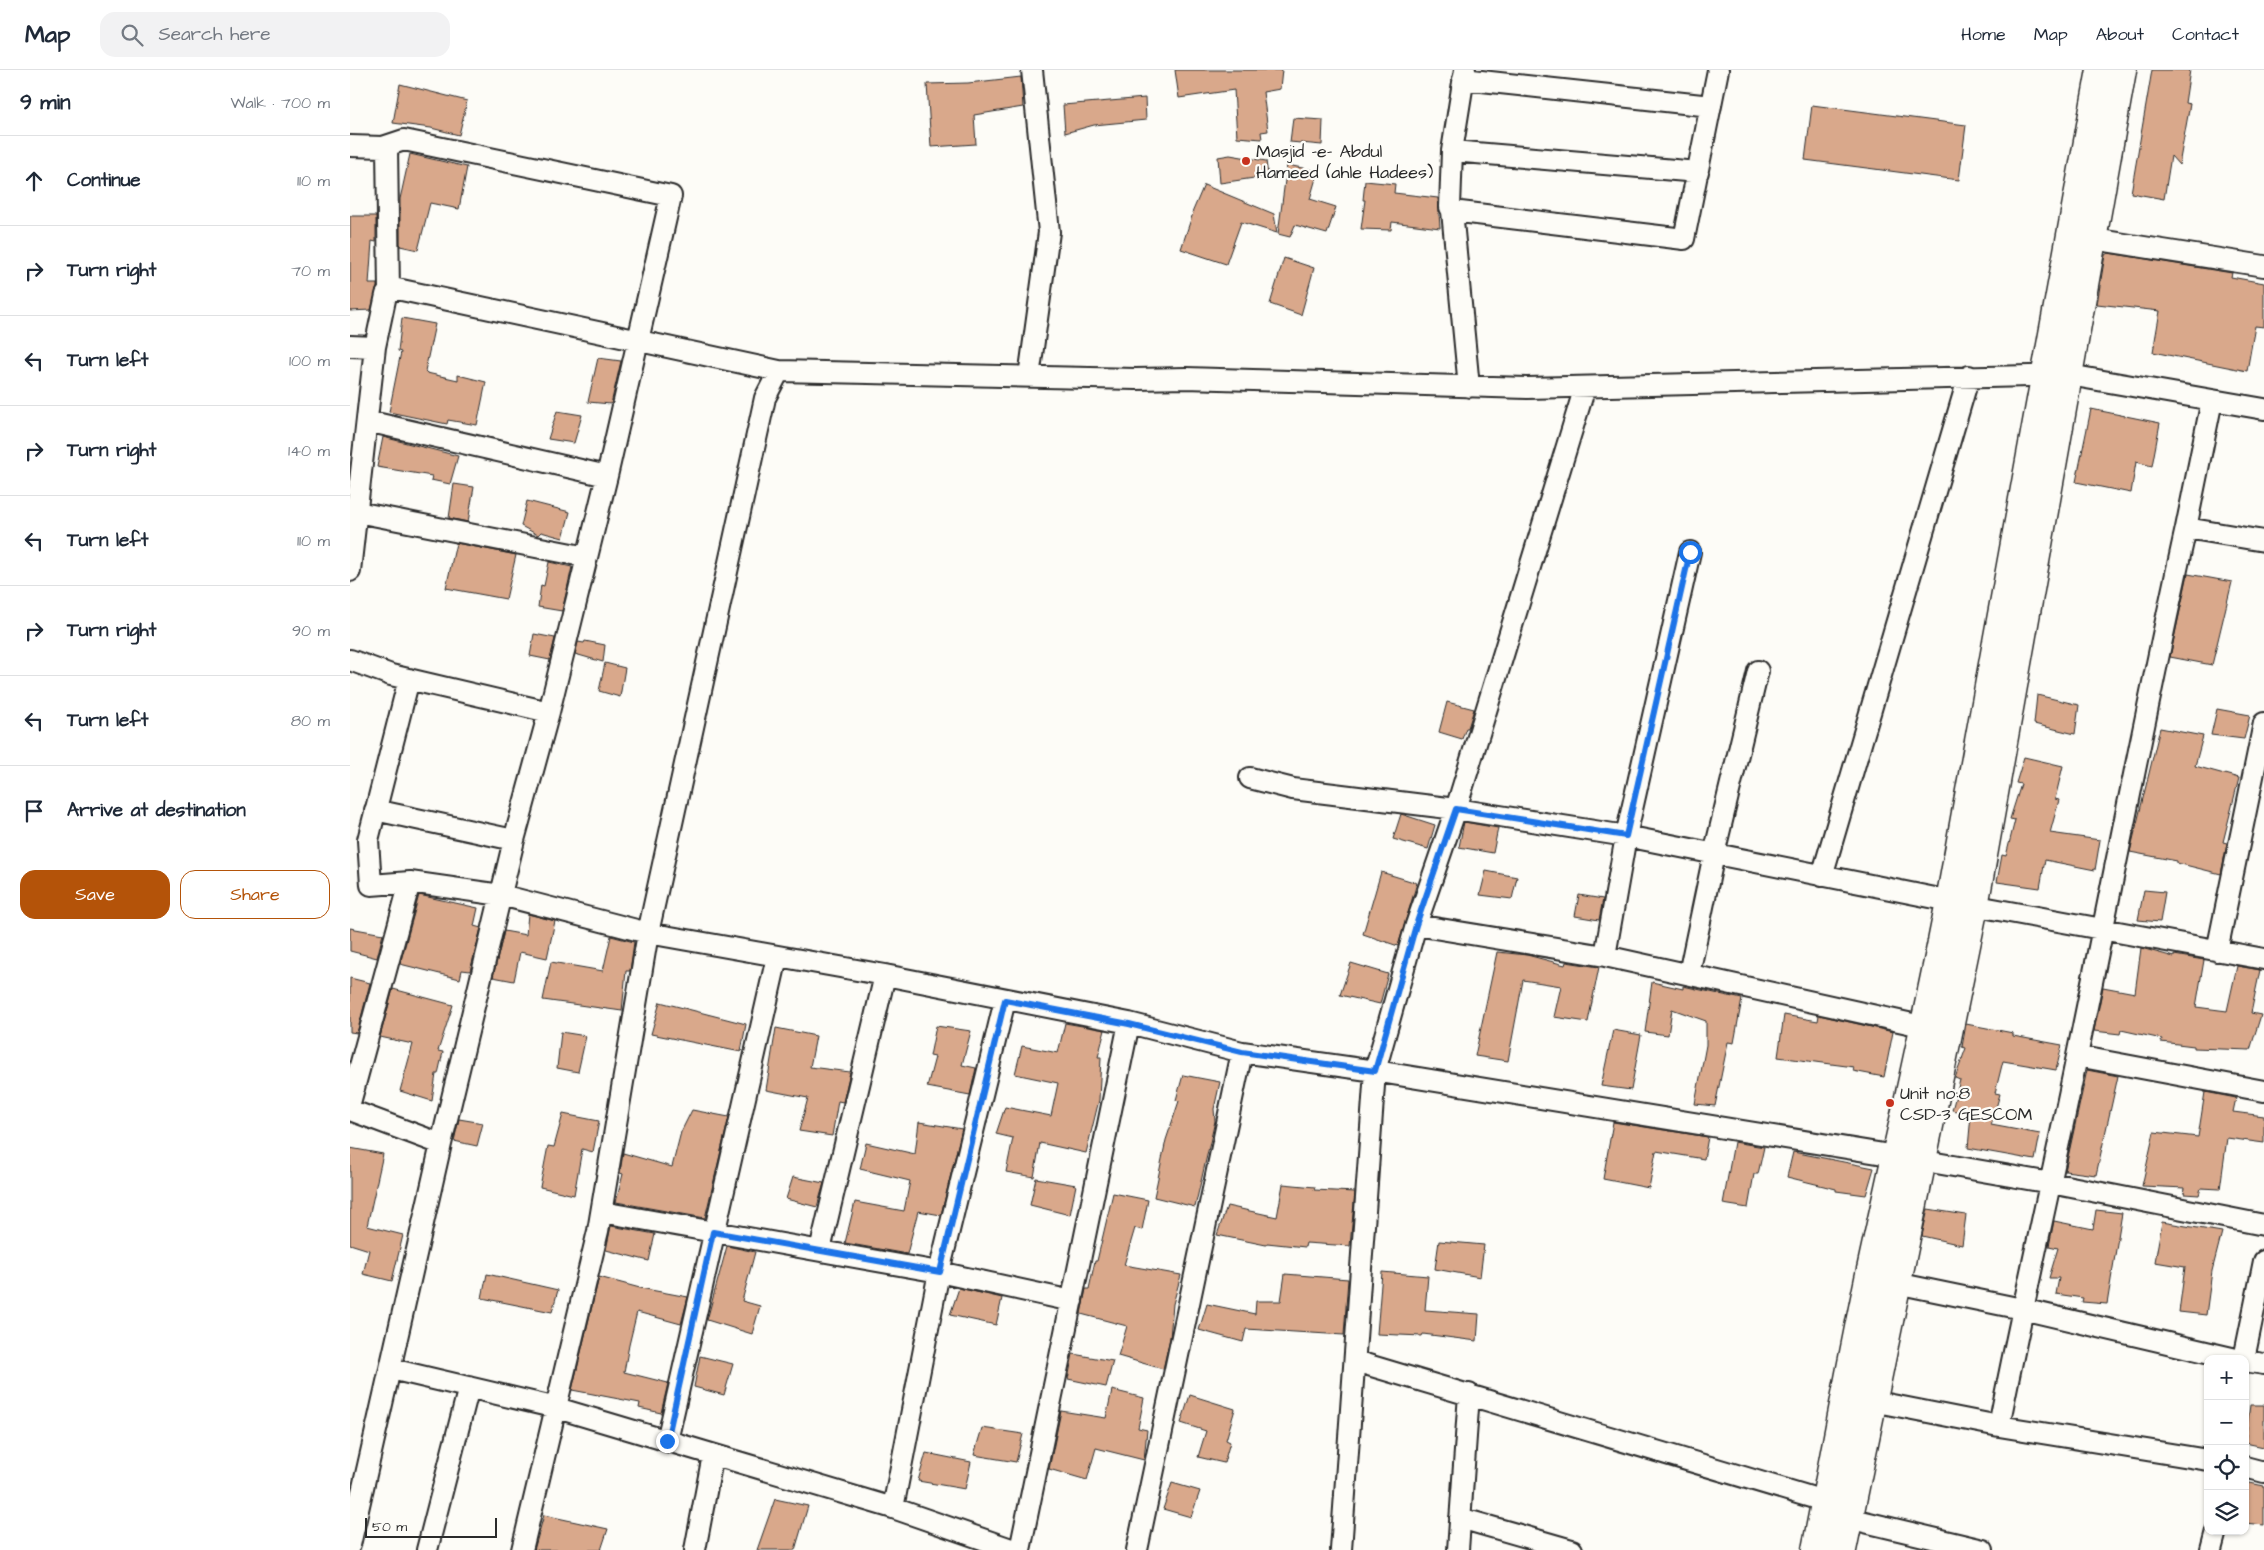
<!DOCTYPE html>
<html lang="en">
<head>
<meta charset="utf-8">
<style>
	:root { --surface:#fff; --page:#f2f2f3; --text:#1f2937; --muted:#747a83; --line:#e0e1e3; --accent:#b45309 }
	body { margin:0; font-family:"Architects Daughter",sans-serif; background:var(--page); color:var(--text) }
	.controls { position:absolute; right:15px; bottom:15px; display:grid; overflow:hidden; border-radius:10px; box-shadow:0 1px 4px #0004 }
	.controls button { width:45px; height:45px; display:grid; place-items:center; padding:0; border:0; border-bottom:1px solid var(--line); background:var(--surface); color:var(--text); font:25px sans-serif }
	.scale { position:absolute; left:15px; bottom:12px; width:132px; box-sizing:border-box; padding-left:5px; border:2px solid #2b2b2b; border-top:0; font-size:14px; line-height:18px; white-space:nowrap; color:#2b2b2b; -webkit-text-stroke:4px #fdfcf7; paint-order:stroke }
	.stop { position:absolute; width:15px; height:15px; margin:-11px; border:4px solid #1a73e8; border-radius:50%; background:#fff }
	.stop.end { background:#1a73e8; border-color:#fff; box-shadow:0 1px 5px #0008 }
	.list { margin:0; padding:0; list-style:none }
	h2 { display:flex; justify-content:space-between; align-items:center; height:65px; margin:0; padding:0 20px; font-size:21px }
	h2 small { font-size:16px; font-weight:400; color:var(--muted) }
	.list li { display:grid; grid-template-columns:32px 1fr auto; gap:15px; align-items:center; box-sizing:border-box; height:90px; padding:0 20px; border-top:1px solid var(--line) }
	.list b { display:block; font-size:19px; white-space:nowrap }
	.list em { font-size:16px; font-style:normal; color:var(--muted) }
	.actions { display:flex; gap:10px; padding:15px 20px }
	.actions a { flex:1; padding:11px 0; border:1px solid var(--accent); border-radius:15px; text-align:center; font-size:18px; color:var(--accent) }
	.actions .main { background:var(--accent); color:#fff }
	.icon { flex:none; width:28px; height:28px; fill:none; stroke:currentColor; stroke-width:2; stroke-linecap:round; stroke-linejoin:round }
	.map { position:relative; flex:none; width:1914px; height:1480px; overflow:hidden }
	header { display:flex; align-items:center; gap:30px; box-sizing:border-box; height:70px; padding:0 25px; background:var(--surface); border-bottom:1px solid var(--line) }
	header strong { font-size:24px }
	nav { display:flex; gap:28px; margin-inline-start:auto; font-size:18px }
	.search { width:350px; height:45px; background:var(--page); display:flex; align-items:center; gap:12px; box-sizing:border-box; padding:0 18px; border-radius:15px; color:var(--muted); font-size:19px }
	main { display:flex }
	aside { flex:1; background:var(--surface) }
	.map>svg:first-child { display:block }
	.building { fill:#d9a88b; stroke:#2b2b2b }
	.lines { fill:none; stroke-linecap:round; stroke-linejoin:round }
	.street-casing { stroke:#2b2b2b; stroke-width:24 }
	.secondary-casing { stroke:#2b2b2b; stroke-width:31 }
	.street { stroke:#fdfcf7; stroke-width:20 }
	.secondary { stroke:#fdfcf7; stroke-width:28 }
	.route { stroke:#1a73e8; stroke-width:6 }
	.poi-dot { fill:#c8321e; stroke:#fdfcf7; stroke-width:2 }
	.labels { text-anchor:middle; dominant-baseline:central; stroke-width:4.5; stroke-linejoin:round; paint-order:stroke }
	.poi-label { font-size:18px; fill:#2b2b2b; stroke:#fdfcf7; text-anchor:start }
</style>
</head>
<body>
<header>
<strong>Map</strong>
<div class="search"><svg class="icon" aria-label="search" viewBox="0 0 24 24"><circle cx="10" cy="10" r="6"/><path d="M15 15l6 6"/></svg>Search here</div>
<nav><a>Home</a><a>Map</a><a>About</a><a>Contact</a></nav>
</header>
<main>
<aside>
<h2>9 min<small>Walk · 700 m</small></h2>
<ul class="list">
<li><svg class="icon" aria-label="ahead" viewBox="0 0 24 24"><path d="M12 20V5M6 11l6-6 6 6"/></svg><div><b>Continue</b></div><em>110 m</em></li>
<li><svg class="icon" aria-label="right" viewBox="0 0 24 24"><path d="M7 20v-9h11M14 6l5 5-5 5"/></svg><div><b>Turn right</b></div><em>70 m</em></li>
<li><svg class="icon" aria-label="left" viewBox="0 0 24 24"><path d="M17 20v-9H6M10 6l-5 5 5 5"/></svg><div><b>Turn left</b></div><em>100 m</em></li>
<li><svg class="icon" aria-label="right" viewBox="0 0 24 24"><path d="M7 20v-9h11M14 6l5 5-5 5"/></svg><div><b>Turn right</b></div><em>140 m</em></li>
<li><svg class="icon" aria-label="left" viewBox="0 0 24 24"><path d="M17 20v-9H6M10 6l-5 5 5 5"/></svg><div><b>Turn left</b></div><em>110 m</em></li>
<li><svg class="icon" aria-label="right" viewBox="0 0 24 24"><path d="M7 20v-9h11M14 6l5 5-5 5"/></svg><div><b>Turn right</b></div><em>90 m</em></li>
<li><svg class="icon" aria-label="left" viewBox="0 0 24 24"><path d="M17 20v-9H6M10 6l-5 5 5 5"/></svg><div><b>Turn left</b></div><em>80 m</em></li>
<li><svg class="icon" aria-label="arrive" viewBox="0 0 24 24"><path d="M6 21V4h12l-3 4 3 4H6"/></svg><div><b>Arrive at destination</b></div></li>
</ul>
<div class="actions"><a class="main">Save</a><a>Share</a></div>
</aside>
<div class="map">
<svg width="1914" height="1480" viewBox="0 0 1914 1480">
	<rect width="100%" height="100%" fill="#fdfcf7"/>
	<filter id="ink" filterUnits="userSpaceOnUse"><feTurbulence type="fractalNoise" baseFrequency=".02" numOctaves="2"/><feDisplacementMap in="SourceGraphic" scale="10" xChannelSelector="R" yChannelSelector="G"/><feConvolveMatrix kernelMatrix="1 2 1 2 8 2 1 2 1" color-interpolation-filters="sRGB"/></filter>
	<g filter="url(#ink)">
		<path class="building" d="M 825,0 L 932,0 L 930,19 L 913,22 L 918,61 L 911,62 L 912,69 L 887,67 L 884,20 L 829,28 Z
			M 1802,0 L 1840,0 L 1835,33 L 1840,34 L 1829,95 L 1821,86 L 1814,129 L 1781,123 Z
			M 671,7 L 673,37 L 624,45 L 626,74 L 581,77 L 577,14 L 618,13 Z
			M 50,14 L 117,31 L 109,65 L 81,58 L 43,53 Z
			M 795,28 L 796,50 L 744,55 L 715,63 L 713,35 Z
			M 1462,35 L 1616,55 L 1609,110 L 1455,90 Z
			M 943,48 L 973,50 L 972,75 L 940,72 Z
			M 60,84 L 117,97 L 109,139 L 80,133 L 68,180 L 50,176 L 50,129 Z
			M 880,85 L 916,91 L 918,106 L 870,113 L 868,87 Z
			M 937,95 L 968,101 L 960,129 L 986,137 L 977,164 L 945,155 L 940,167 L 928,164 Z
			M 1015,111 L 1045,114 L 1044,123 L 1088,128 L 1090,158 L 1042,152 L 1041,160 L 1011,159 L 1015,130 L 1013,130 Z
			M 854,115 L 924,144 L 927,163 L 891,152 L 876,194 L 831,179 L 843,143 L 842,143 Z
			M 0,146 L 26,146 L 26,172 L 22,171 L 19,214 L 27,214 L 27,217 L 21,240 L 0,241 Z
			M 1758,183 L 1882,203 L 1881,207 L 1914,213 L 1914,257 L 1905,256 L 1897,301 L 1803,282 L 1810,241 L 1747,234 L 1755,185 Z
			M 934,188 L 964,198 L 951,245 L 920,234 Z
			M 52,248 L 85,254 L 75,301 L 77,303 L 108,310 L 108,305 L 136,312 L 127,355 L 98,350 L 97,354 L 39,342 L 51,282 L 48,281 Z
			M 248,288 L 271,291 L 261,334 L 238,332 Z
			M 1741,339 L 1810,353 L 1802,396 L 1786,392 L 1781,423 L 1726,412 Z
			M 207,341 L 232,345 L 224,373 L 198,369 Z
			M 33,367 L 108,386 L 100,414 L 81,410 L 82,406 L 27,397 Z
			M 104,414 L 124,417 L 118,452 L 99,448 Z
			M 177,431 L 220,442 L 213,468 L 191,462 L 188,465 L 171,456 Z
			M 106,473 L 166,485 L 156,529 L 96,518 Z
			M 199,492 L 222,497 L 212,541 L 188,537 L 191,515 L 194,516 Z
			M 1838,504 L 1882,512 L 1862,595 L 1820,587 Z
			M 184,564 L 205,568 L 200,590 L 180,586 Z
			M 235,571 L 255,575 L 253,592 L 225,584 L 228,572 L 234,573 Z
			M 255,593 L 275,598 L 270,627 L 249,621 Z
			M 1687,625 L 1729,635 L 1725,664 L 1684,654 Z
			M 1097,632 L 1124,639 L 1118,658 L 1116,658 L 1112,669 L 1089,662 Z
			M 1867,639 L 1900,645 L 1894,669 L 1861,665 Z
			M 1810,658 L 1853,666 L 1845,696 L 1889,708 L 1873,772 L 1877,773 L 1871,804 L 1827,793 L 1827,791 L 1780,782 Z
			M 1674,687 L 1713,696 L 1705,729 L 1709,730 L 1700,763 L 1750,770 L 1745,800 L 1695,790 L 1690,818 L 1647,812 L 1652,785 L 1656,786 L 1665,750 L 1660,749 L 1671,714 L 1666,713 Z
			M 1051,744 L 1085,755 L 1078,779 L 1043,769 Z
			M 1114,752 L 1148,758 L 1143,783 L 1109,777 Z
			M 1136,801 L 1167,807 L 1162,829 L 1130,825 Z
			M 1031,802 L 1067,813 L 1048,876 L 1013,864 Z
			M 1794,820 L 1815,822 L 1810,852 L 1788,850 Z
			M 69,825 L 128,838 L 124,856 L 131,858 L 120,901 L 112,900 L 110,909 L 50,894 Z
			M 1229,825 L 1253,829 L 1249,850 L 1225,846 Z
			M 178,844 L 205,851 L 197,888 L 170,882 L 164,911 L 143,907 L 154,861 L 176,865 Z
			M 0,858 L 33,864 L 27,888 L 0,881 Z
			M 261,866 L 284,872 L 280,901 L 276,901 L 272,941 L 193,930 L 201,892 L 253,901 Z
			M 1791,878 L 1824,887 L 1824,885 L 1854,890 L 1846,937 L 1877,941 L 1887,896 L 1910,900 L 1901,943 L 1911,945 L 1900,980 L 1844,978 L 1844,976 L 1811,972 L 1812,969 L 1771,960 L 1770,964 L 1744,961 L 1753,917 L 1785,923 Z
			M 1147,882 L 1177,885 L 1215,895 L 1216,892 L 1249,897 L 1238,952 L 1204,947 L 1211,916 L 1173,910 L 1158,991 L 1125,986 Z
			M 1001,893 L 1038,904 L 1030,934 L 990,925 Z
			M 0,908 L 20,913 L 7,963 L 0,962 Z
			M 1302,912 L 1333,919 L 1333,916 L 1392,929 L 1384,973 L 1378,972 L 1365,1036 L 1345,1034 L 1356,975 L 1356,951 L 1322,939 L 1318,965 L 1295,962 Z
			M 43,919 L 103,935 L 88,981 L 93,982 L 88,1004 L 86,1004 L 82,1031 L 50,1021 L 63,974 L 30,967 Z
			M 310,932 L 396,954 L 391,982 L 301,964 Z
			M 1434,945 L 1468,951 L 1469,945 L 1543,962 L 1534,1007 L 1503,1001 L 1504,997 L 1428,987 Z
			M 715,953 L 755,960 L 748,987 L 751,987 L 749,1030 L 736,1083 L 690,1073 L 684,1107 L 656,1102 L 663,1068 L 646,1064 L 655,1037 L 701,1046 L 708,1013 L 665,1004 L 672,976 L 708,983 Z
			M 1616,954 L 1663,963 L 1663,966 L 1712,975 L 1706,1000 L 1653,991 L 1645,1023 L 1650,1024 L 1641,1055 L 1690,1064 L 1685,1090 L 1618,1078 L 1621,1045 L 1602,1040 L 1610,1010 L 1605,1008 L 1616,978 L 1612,977 Z
			M 586,956 L 621,961 L 612,995 L 626,998 L 620,1025 L 577,1017 L 585,987 L 580,986 Z
			M 426,958 L 466,966 L 460,997 L 500,1002 L 493,1032 L 488,1031 L 482,1066 L 449,1061 L 458,1028 L 416,1020 Z
			M 1263,960 L 1291,965 L 1281,1020 L 1251,1016 Z
			M 211,962 L 236,966 L 228,1002 L 207,998 Z
			M 1737,1000 L 1768,1006 L 1746,1105 L 1715,1101 Z
			M 833,1005 L 870,1012 L 864,1039 L 865,1051 L 845,1137 L 804,1127 L 816,1070 L 829,1031 L 826,1030 Z
			M 1855,1022 L 1886,1028 L 1883,1042 L 1914,1046 L 1914,1073 L 1877,1068 L 1870,1119 L 1851,1118 L 1849,1125 L 1834,1124 L 1835,1118 L 1792,1116 L 1804,1062 L 1848,1067 Z
			M 342,1040 L 379,1047 L 355,1148 L 266,1132 L 273,1104 L 270,1103 L 273,1083 L 322,1097 L 331,1062 Z
			M 213,1044 L 249,1051 L 243,1082 L 232,1079 L 224,1125 L 190,1117 L 198,1076 L 204,1077 Z
			M 109,1049 L 133,1053 L 127,1076 L 104,1071 Z
			M 569,1052 L 612,1059 L 591,1145 L 568,1141 L 557,1184 L 495,1173 L 505,1132 L 554,1141 L 560,1111 L 510,1099 L 516,1073 L 565,1084 Z
			M 1263,1052 L 1358,1067 L 1354,1089 L 1306,1081 L 1299,1118 L 1253,1109 Z
			M 1384,1072 L 1414,1077 L 1408,1104 L 1404,1104 L 1398,1138 L 1373,1134 Z
			M 0,1078 L 33,1084 L 17,1156 L 53,1165 L 42,1211 L 13,1204 L 19,1180 L 0,1174 Z
			M 1443,1082 L 1524,1098 L 1516,1125 L 1486,1121 L 1486,1119 L 1437,1107 Z
			M 443,1107 L 474,1113 L 467,1137 L 436,1129 Z
			M 686,1108 L 726,1115 L 720,1145 L 680,1135 Z
			M 933,1114 L 965,1117 L 964,1120 L 1005,1122 L 1000,1176 L 956,1173 L 955,1177 L 917,1173 L 916,1175 L 867,1165 L 877,1136 L 927,1147 Z
			M 763,1123 L 798,1130 L 792,1160 L 785,1158 L 774,1195 L 831,1205 L 823,1234 L 820,1268 L 813,1299 L 768,1286 L 777,1256 L 731,1244 L 736,1219 L 739,1219 L 745,1191 L 747,1191 Z
			M 1578,1139 L 1616,1145 L 1612,1175 L 1572,1166 Z
			M 1746,1140 L 1772,1143 L 1757,1234 L 1732,1232 L 1733,1228 L 1706,1224 L 1709,1208 L 1699,1208 L 1708,1178 L 1699,1176 L 1704,1151 L 1743,1159 Z
			M 1812,1152 L 1872,1162 L 1862,1201 L 1856,1245 L 1829,1242 L 1835,1197 L 1805,1192 Z
			M 261,1156 L 305,1164 L 299,1191 L 256,1180 Z
			M 1089,1171 L 1134,1175 L 1130,1207 L 1085,1199 Z
			M 377,1176 L 405,1182 L 392,1231 L 410,1236 L 402,1264 L 357,1250 Z
			M 1032,1202 L 1078,1206 L 1075,1240 L 1129,1244 L 1127,1271 L 1073,1264 L 1072,1266 L 1027,1264 Z
			M 137,1204 L 208,1220 L 202,1242 L 132,1228 Z
			M 935,1204 L 998,1209 L 994,1265 L 896,1259 L 893,1272 L 849,1260 L 857,1234 L 905,1244 L 906,1231 L 931,1231 Z
			M 249,1207 L 290,1218 L 338,1227 L 331,1254 L 287,1242 L 279,1275 L 274,1302 L 318,1313 L 311,1343 L 289,1338 L 290,1333 L 222,1320 Z
			M 609,1218 L 652,1228 L 646,1255 L 600,1245 Z
			M 723,1284 L 763,1291 L 756,1317 L 718,1309 Z
			M 350,1286 L 383,1294 L 374,1325 L 344,1317 Z
			M 762,1320 L 794,1328 L 788,1358 L 797,1360 L 794,1390 L 746,1378 L 737,1410 L 699,1399 L 711,1341 L 756,1348 Z
			M 840,1325 L 885,1339 L 876,1370 L 880,1372 L 874,1393 L 848,1387 L 856,1361 L 831,1353 Z
			M 1900,1335 L 1914,1335 L 1914,1377 L 1895,1373 Z
			M 632,1358 L 673,1364 L 666,1392 L 624,1385 Z
			M 576,1383 L 621,1392 L 615,1419 L 568,1411 Z
			M 1895,1412 L 1914,1416 L 1914,1455 L 1895,1453 Z
			M 822,1413 L 850,1421 L 841,1447 L 813,1439 Z
			M 425,1429 L 458,1436 L 445,1480 L 407,1480 Z
			M 194,1445 L 258,1459 L 251,1480 L 184,1480 Z"/>
		<g class="lines">
			<defs>
				<path id="street" d="M 1115,0 L 1102,81 L 1100,137 L 1102,141 L 1334,169 L 1368,0
					M 1113,9 L 1361,36
					M 0,76 L 33,77 L 54,70 L 321,126 L 257,406 L 199,642 L 164,770 L 91,1074 L 0,1475
					M 37,76 L 39,221
					M 1102,81 L 1348,102
					M 1102,141 L 1119,317
					M 1743,169 L 1914,196
					M 0,276 L 25,277 L 0,501
					M 25,277 L 36,225 L 39,221 L 47,219 L 429,301 L 415,328 L 298,863 L 248,1161 L 172,1480
					M 429,301 L 786,309 L 836,308 L 1177,318 L 1719,305 L 1914,339
					M 679,307 L 699,162 L 682,0
					M 17,351 L 257,406
					M 7,442 L 237,487
					M 1836,458 L 1862,330
					M 0,590 L 41,605 L 199,642
					M 59,609 L 18,770 L 21,815 L 60,812
					M 900,708 L 943,719 L 1106,739 L 1276,766 L 1600,831 L 1914,889
					M 25,740 L 164,770
					M 1472,806 L 1619,306
					M 1066,855 L 1255,886 L 1576,957
					M 1867,881 L 1914,653
					M 1255,886 L 1276,766 L 1340,482
					M 1339,904 L 1364,784 L 1408,601
					M 1727,986 L 1914,1021
					M 0,1033 L 60,812 L 151,825 L 298,863 L 535,905 L 779,953 L 892,982 L 1025,1001 L 1546,1086 L 1701,1113 L 1914,1155
					M 0,1040 L 91,1074
					M 252,1142 L 589,1202 L 722,1231
					M 470,1180 L 535,905
					M 1546,1213 L 1672,1239 L 1886,1289
					M 1894,1289 L 1914,1191
					M 1005,1291 L 1474,1431
					M 1895,1291 L 1914,1294
					M 41,1299 L 207,1338 L 543,1438 L 664,1480
					M 1522,1331 L 1649,1356 L 1858,1390
					M 1649,1356 C 1673,1232 1702,1110 1727,986 C 1763,810 1797,634 1836,458 L 1914,471
					M 317,1371 L 427,887
					M 1895,1397 L 1914,1402
					M 543,1438 L 589,1202 L 655,930
					M 1110,1448 L 1222,1480
					M 1498,1448 L 1633,1480
					M 77,1480 L 119,1317
					M 345,1480 L 363,1385
					M 670,1480 L 779,953
					M 787,1480 L 892,982
					M 991,1480 L 1025,1001 L 1066,855 L 1106,739 L 1235,317
					M 1108,1480 L 1119,1324
					M 1861,1480 L 1866,1461"/>
				<path id="secondary" d="M 1466,1480 C 1484,1390 1500,1299 1519,1209 C 1546,1083 1576,958 1600,831 L 1751,0
					M 1492,1480 L 1624,836 L 1772,0"/>
			</defs>
			<use href="#street" class="street-casing"/>
			<use href="#secondary" class="secondary-casing"/>
			<use href="#street" class="street"/>
			<use href="#secondary" class="secondary"/>
		</g>
	</g>
	<g class="lines" filter="url(#ink)">
		<path class="route" d="M 317,1371 L 363,1162 L 590,1202 L 655,930 L 779,954 L 892,982 L 1025,1001 L 1066,855 L 1106,739 L 1276,766 L 1340,482"/>
	</g>
	<g class="poi-dot">
		<circle cx="896" cy="91" r="5"/>
		<circle cx="1540" cy="1033" r="5"/>
	</g>
	<g class="labels">
		<g class="poi-label">
			<text x="906" y="81">Masjid -e- Abdul<tspan x="906" dy="21">Hameed (ahle Hadees)</tspan></text>
			<text x="1550" y="1023">Unit no:8<tspan x="1550" dy="21">CSD-3 GESCOM</tspan></text>
		</g>
	</g>
</svg>
<div class="controls">
<button>+</button>
<button>−</button>
<button><svg class="icon" aria-label="locate" viewBox="0 0 24 24"><circle cx="12" cy="12" r="6"/><path d="M12 2v4M12 18v4M2 12h4M18 12h4"/></svg></button>
<button><svg class="icon" aria-label="layers" viewBox="0 0 24 24"><path d="M12 4l9 5-9 5-9-5zM3 14l9 5 9-5"/></svg></button>
</div>
<div class="scale">50 m</div>
<div class="stop" style="left:1340px;top:482px"></div>
<div class="stop end" style="left:317px;top:1371px"></div>
</div>
</main>
</body>
</html>
